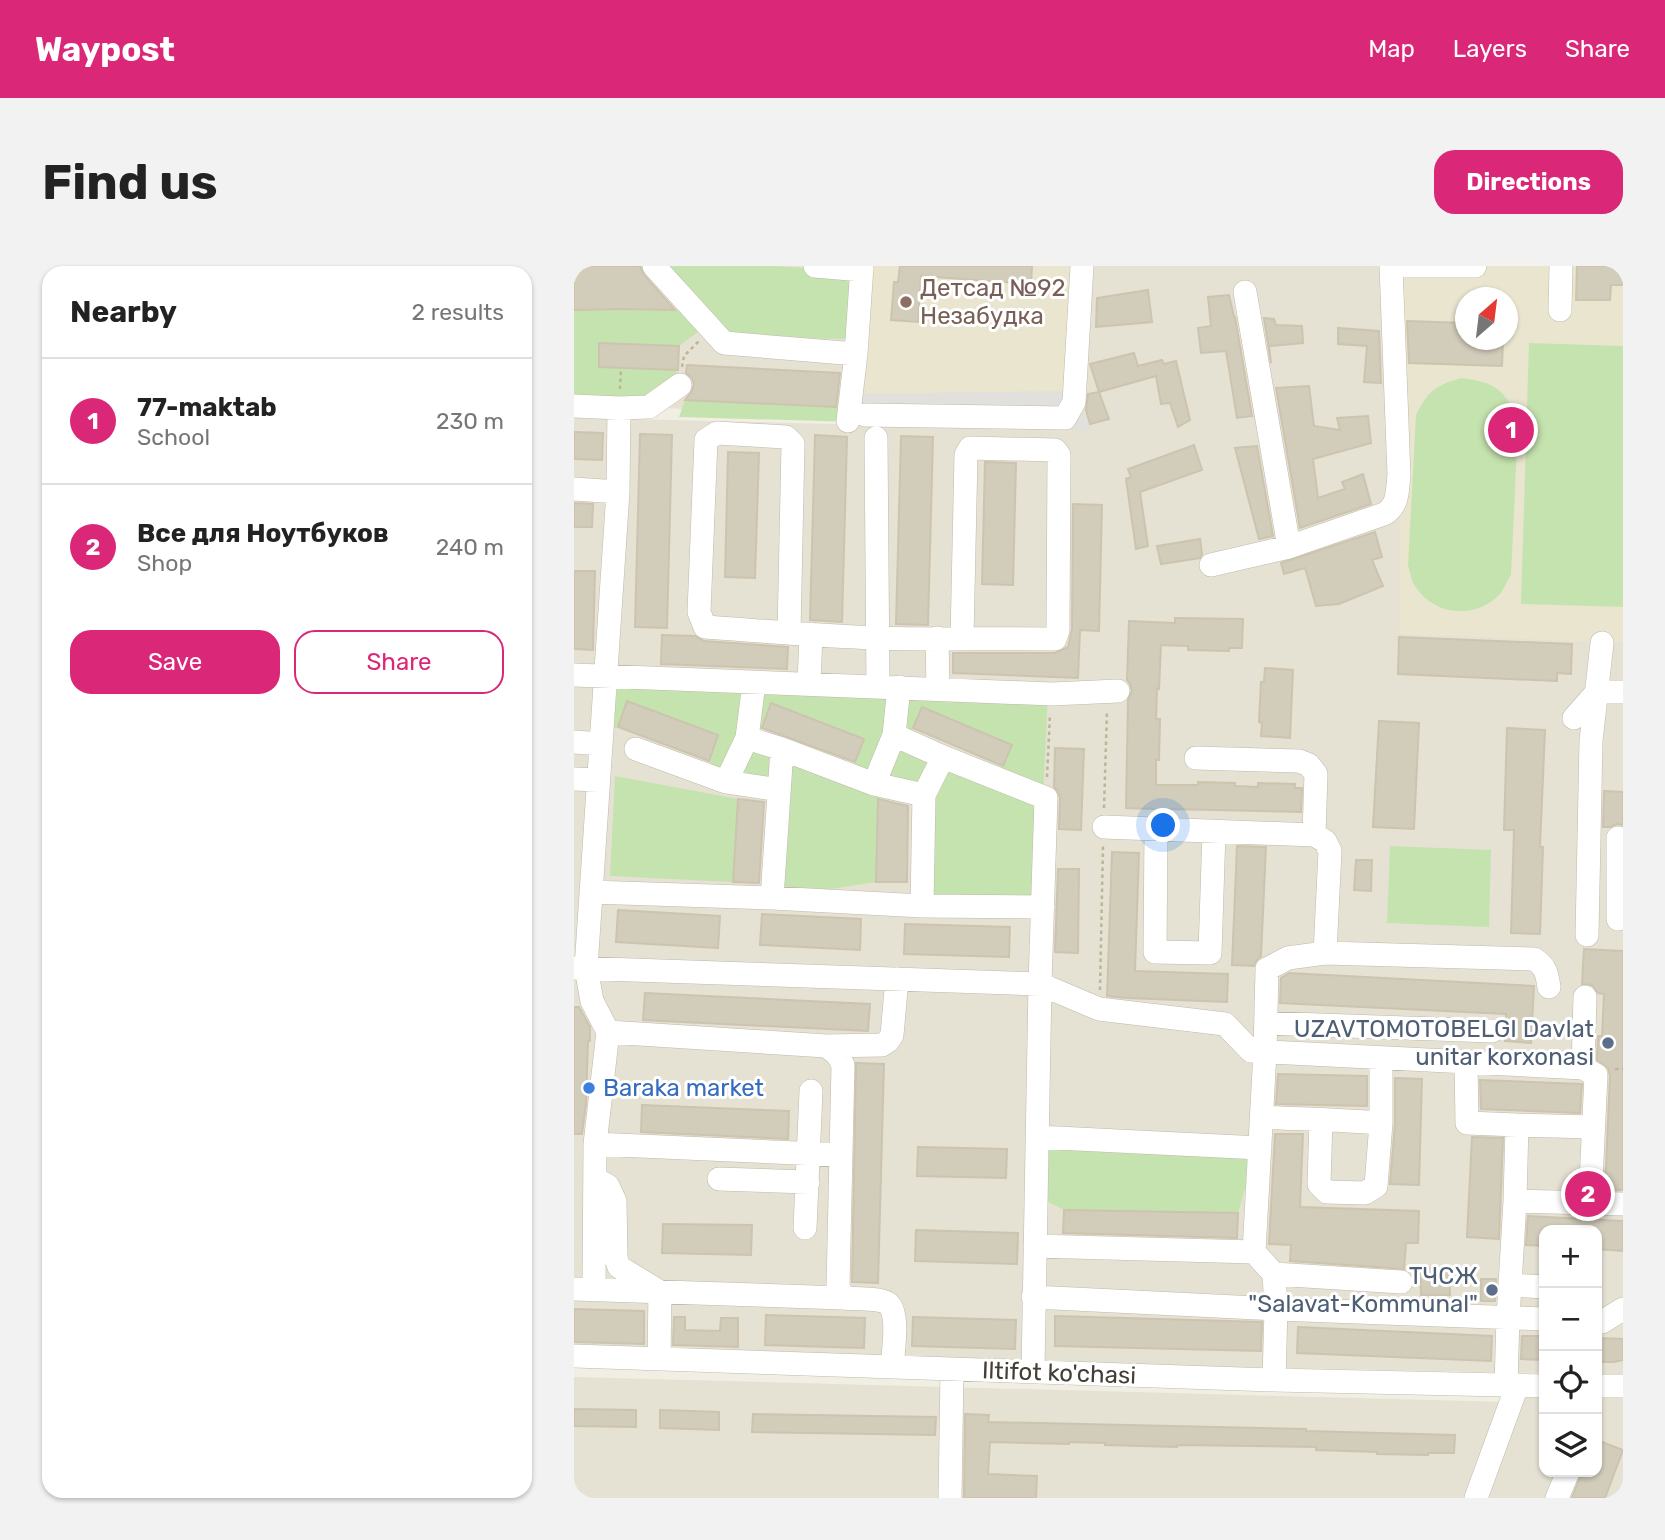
<!DOCTYPE html>
<html lang="en">
<head>
<meta charset="utf-8">
<style>
	:root { --surface:#fff; --page:#f2f2f2; --text:#222; --muted:#767676; --line:#e0e0e0; --accent:#db2777 }
	body { margin:0; font-family:Rubik,sans-serif; background:var(--page); color:var(--text) }
	.controls { position:absolute; right:21px; bottom:21px; display:grid; overflow:hidden; border-radius:14px; box-shadow:0 2px 5px #0004 }
	.controls button { width:63px; height:63px; display:grid; place-items:center; padding:0; border:0; border-bottom:2px solid var(--line); background:var(--surface); color:var(--text); font:35px sans-serif }
	.compass { position:absolute; left:881px; top:21px; width:63px; height:63px; border-radius:50%; background:var(--surface); box-shadow:0 2px 5px #0004; rotate:28deg }
	.you { position:absolute; left:590px; top:560px; width:24px; height:24px; margin:-18px; border:5px solid #fff; border-radius:50%; background:#1a73e8; box-shadow:0 0 0 10px #1a73e833 }
	.badge { display:grid; place-items:center; width:46px; height:46px; border-radius:50%; background:var(--accent); color:#fff; font-size:23px; font-weight:700 }
	.pin { position:absolute; translate:-50% -50%; border:4px solid #fff; box-shadow:0 2px 7px #0006 }
	.list { margin:0; padding:0; list-style:none }
	h2 { display:flex; justify-content:space-between; align-items:center; height:91px; margin:0; padding:0 28px; font-size:30px }
	h2 small { font-size:23px; font-weight:400; color:var(--muted) }
	.list li { display:grid; grid-template-columns:46px 1fr auto; gap:21px; align-items:center; box-sizing:border-box; height:126px; padding:0 28px; border-top:2px solid var(--line) }
	.list b { display:block; font-size:26px; white-space:nowrap }
	.list p { margin:0; font-size:23px; white-space:nowrap; color:var(--muted) }
	.list em { font-size:23px; font-style:normal; color:var(--muted) }
	.actions { display:flex; gap:14px; padding:21px 28px }
	.actions a { flex:1; padding:16px 0; border:2px solid var(--accent); border-radius:21px; text-align:center; font-size:24px; color:var(--accent) }
	.actions .main { background:var(--accent); color:#fff }
	.icon { flex:none; width:38px; height:38px; fill:none; stroke:currentColor; stroke-width:2; stroke-linecap:round; stroke-linejoin:round }
	.map { position:relative; flex:none; width:1049px; height:1232px; overflow:hidden; border-radius:21px }
	header { display:flex; align-items:center; gap:42px; box-sizing:border-box; height:98px; padding:0 35px; background:var(--accent); color:#fff }
	header strong { font-size:33px }
	nav { display:flex; gap:38px; margin-inline-start:auto; font-size:24px }
	.intro { display:flex; align-items:center; justify-content:space-between; box-sizing:border-box; height:168px; padding:0 42px }
	h1 { margin:0; font-size:49px }
	.button { padding:18px 32px; border-radius:21px; background:var(--accent); color:#fff; font-size:24px; font-weight:700 }
	main { display:flex; gap:42px; padding:0 42px }
	aside { flex:1; background:var(--surface); border-radius:21px; box-shadow:0 2px 5px #0004 }
	.map>svg:first-child { display:block }
	.residential { fill:#e5e1d3; fill-rule:evenodd }
	.education { fill:#e9e5cf; fill-rule:evenodd }
	.green { fill:#c5e3af }
	.parking { fill:#e2e0dc }
	.building { fill:#d2ccba; stroke:#ccc4ae; stroke-width:2 }
	.lines { fill:none; stroke-linecap:round; stroke-linejoin:round }
	.minor-casing { stroke:#bfbaaa; stroke-width:24 }
	.path { stroke:#bcb59a; stroke-width:2.5; stroke-dasharray:3.5 3.5; stroke-linecap:butt }
	.minor { stroke:#fff; stroke-width:23 }
	.education-dot { fill:#8d6e63; stroke:#fff; stroke-width:2.5 }
	.service-dot { fill:#5c6f8a; stroke:#fff; stroke-width:2.5 }
	.shop-dot { fill:#3f7fe0; stroke:#fff; stroke-width:2.5 }
	.labels { text-anchor:middle; dominant-baseline:central; stroke-width:6; stroke-linejoin:round; paint-order:stroke }
	.education-label { font-size:24px; fill:#785e54; stroke:#fff; text-anchor:start }
	.service-label { font-size:24px; fill:#4e5e75; stroke:#fff; text-anchor:end }
	.shop-label { font-size:24px; fill:#366cbe; stroke:#fff; text-anchor:start }
	.street-label { font-size:24px; fill:#433f34; stroke:#fff }
</style>
</head>
<body>
<header>
<strong>Waypost</strong>
<nav><a>Map</a><a>Layers</a><a>Share</a></nav>
</header>
<div class="intro"><h1>Find us</h1><a class="button">Directions</a></div>
<main>
<aside>
<h2>Nearby<small>2 results</small></h2>
<ul class="list">
<li><span class="badge">1</span><div><b>77-maktab</b><p>School</p></div><em>230 m</em></li>
<li><span class="badge">2</span><div><b>Все для Ноутбуков</b><p>Shop</p></div><em>240 m</em></li>
</ul>
<div class="actions"><a class="main">Save</a><a>Share</a></div>
</aside>
<div class="map">
<svg width="1049" height="1232" viewBox="0 0 1049 1232">
	<rect width="100%" height="100%" fill="#f1efe4"/>
	<path class="residential" d="M 0,0 L 1049,0 L 1049,1108 L 1023,1108 L 1023,964 L 970,964 L 970,1107 L 0,1088 L 0,141 L 53,153 L 463,163 L 75,141 L 0,132 ZM 892,32 L 934,32 L 934,74 L 892,74 Z
		M 0,1111 L 932,1136 L 896,1232 L 0,1232 Z
		M 943,1120 L 970,1120 L 970,1206 L 1023,1206 L 1023,1120 L 1049,1120 L 1049,1232 L 902,1232 Z"/>
	<path class="education" d="M 295,0 L 499,0 L 492,125 L 283,128 Z
		M 824,0 L 1049,0 L 1049,377 L 826,368 ZM 892,32 L 934,32 L 934,74 L 892,74 Z"/>
	<path class="green" d="M 81,0 L 201,0 L 283,6 L 277,73 L 176,72 L 153,74 Z
		M 47,43 L 112,45 L 129,62 L 105,80 L 26,78 L 25,101 L 104,104 L 84,135 L 0,130 L 0,44 Z
		M 955,77 L 1049,80 L 1049,341 L 947,338 Z
		M 887,112 C 922,116 934,125 944,159 L 937,309 C 933,315 930,323 926,328 C 902,354 860,350 841,320 C 837,314 836,305 834,299 L 842,149 C 854,125 861,120 887,112 Z
		M 111,134 L 270,142 L 281,156 L 105,151 Z
		M 44,419 L 474,430 L 469,529 L 425,508 L 437,480 L 348,442 L 336,470 L 469,534 L 469,641 L 348,640 L 350,529 L 280,499 L 290,473 L 197,437 L 187,463 L 174,472 L 304,528 L 302,616 L 198,632 L 205,524 L 152,516 L 135,495 L 144,469 L 54,435 L 44,461 L 38,463 Z
		M 41,510 L 164,533 L 159,616 L 36,610 Z
		M 816,580 L 917,584 L 915,661 L 813,657 Z
		M 469,877 L 681,887 L 664,947 L 490,944 L 471,934 Z"/>
	<path class="parking" d="M 492,125 L 516,158 L 517,164 L 281,156 L 283,128 Z"/>
	<path class="building" d="M 0,0 L 66,0 L 70,9 L 101,44 L 47,43 L 0,44 Z
		M 326,0 L 458,0 L 457,18 L 347,10 L 344,56 L 317,54 L 320,16 L 324,16 Z
		M 1003,0 L 1049,0 L 1049,19 L 1037,19 L 1036,34 L 1002,34 Z
		M 574,24 L 578,56 L 522,61 L 523,32 Z
		M 655,29 L 660,51 L 661,51 L 678,150 L 663,152 L 652,85 L 627,87 L 624,62 L 637,60 L 634,31 Z
		M 690,52 L 700,53 L 702,59 L 728,60 L 729,77 L 695,80 L 697,97 Z
		M 833,55 L 892,57 L 892,74 L 929,74 L 928,100 L 835,97 Z
		M 764,62 L 805,65 L 807,117 L 790,116 L 793,80 L 764,78 Z
		M 25,77 L 105,80 L 104,104 L 25,101 Z
		M 560,87 L 564,100 L 588,94 L 590,98 L 602,95 L 616,154 L 604,161 L 596,137 L 587,138 L 582,110 L 525,126 L 535,153 L 516,158 L 512,144 L 514,128 L 525,126 L 516,98 Z
		M 113,99 L 266,107 L 262,141 L 111,134 L 118,125 L 120,118 L 118,112 L 112,107 Z
		M 735,120 L 740,160 L 766,164 L 763,152 L 794,150 L 797,177 L 739,193 L 744,232 L 771,223 L 768,216 L 789,208 L 797,238 L 726,262 L 702,122 Z
		M 0,166 L 29,167 L 28,194 L 0,193 Z
		M 66,168 L 98,169 L 93,362 L 61,361 Z
		M 241,169 L 273,171 L 268,356 L 236,354 Z
		M 327,170 L 359,171 L 354,359 L 322,358 Z
		M 620,179 L 628,204 L 566,226 L 574,280 L 562,283 L 552,213 L 557,211 L 554,203 Z
		M 683,180 L 699,270 L 685,273 L 661,182 Z
		M 154,186 L 185,187 L 181,312 L 151,311 Z
		M 411,196 L 442,197 L 439,319 L 408,318 Z
		M 0,237 L 19,238 L 18,261 L 0,261 Z
		M 499,238 L 528,239 L 525,365 L 506,364 L 504,412 L 379,407 L 379,387 L 481,387 L 494,381 L 498,364 Z
		M 801,266 L 808,291 L 798,294 L 809,320 L 765,338 L 742,340 L 731,302 L 710,308 L 707,297 Z
		M 626,273 L 628,288 L 626,292 L 587,298 L 583,280 Z
		M 0,305 L 21,305 L 19,384 L 0,383 Z
		M 601,352 L 669,353 L 668,382 L 655,382 L 655,385 L 614,384 L 614,380 L 587,379 L 585,423 L 583,422 L 582,453 L 586,453 L 585,494 L 582,494 L 582,519 L 624,519 L 624,516 L 661,517 L 661,520 L 684,521 L 684,517 L 721,518 L 721,522 L 728,522 L 727,546 L 595,543 L 595,548 L 581,547 L 581,543 L 552,542 L 554,434 L 558,425 L 556,418 L 553,414 L 555,355 L 601,357 Z
		M 88,369 L 121,370 L 130,375 L 214,381 L 213,403 L 87,398 Z
		M 825,371 L 998,378 L 997,408 L 983,407 L 983,415 L 824,408 Z
		M 691,402 L 719,404 L 716,472 L 687,470 L 688,457 L 685,456 L 687,416 L 690,416 Z
		M 53,435 L 144,469 L 135,495 L 44,461 Z
		M 197,437 L 290,473 L 281,496 L 188,462 Z
		M 348,441 L 438,479 L 429,500 L 339,462 Z
		M 805,455 L 845,457 L 840,563 L 799,561 Z
		M 933,462 L 971,464 L 966,581 L 969,581 L 966,668 L 937,667 L 940,564 L 930,564 Z
		M 481,482 L 510,483 L 507,564 L 485,563 L 486,532 L 484,525 L 480,521 Z
		M 1030,525 L 1049,526 L 1049,559 L 1043,558 L 1036,561 L 1029,561 Z
		M 164,533 L 190,536 L 185,617 L 159,616 Z
		M 304,533 L 334,540 L 333,616 L 302,616 Z
		M 663,580 L 692,581 L 687,690 L 682,695 L 680,700 L 658,699 Z
		M 538,586 L 565,587 L 561,705 L 654,708 L 653,736 L 553,732 L 533,730 Z
		M 782,594 L 798,594 L 797,625 L 780,624 Z
		M 484,603 L 505,603 L 504,687 L 481,686 Z
		M 44,644 L 146,650 L 144,682 L 42,676 Z
		M 188,648 L 287,653 L 286,684 L 186,679 Z
		M 331,658 L 436,661 L 435,691 L 330,688 Z
		M 1010,683 L 1049,685 L 1049,924 L 1031,923 L 1036,810 L 1034,802 L 1023,794 L 1024,770 L 1028,770 L 1030,728 L 1024,727 L 1018,719 L 1008,718 Z
		M 715,707 L 960,720 L 957,777 L 931,775 L 932,748 L 706,737 L 707,712 Z
		M 71,727 L 296,738 L 294,765 L 69,754 Z
		M 0,741 L 5,741 L 16,761 L 16,775 L 14,775 L 12,837 L 8,868 L 0,868 Z
		M 282,797 L 310,798 L 304,1017 L 278,1016 Z
		M 704,808 L 793,810 L 793,840 L 702,838 Z
		M 821,812 L 848,813 L 845,919 L 816,918 L 821,858 Z
		M 906,814 L 1008,818 L 1006,847 L 907,843 Z
		M 68,839 L 215,845 L 214,873 L 67,866 Z
		M 701,868 L 729,868 L 726,941 L 845,945 L 844,977 L 832,977 L 830,1003 L 716,995 L 717,979 L 695,978 Z
		M 898,871 L 929,872 L 925,973 L 893,971 Z
		M 344,881 L 433,883 L 432,912 L 343,910 Z
		M 490,944 L 664,947 L 663,972 L 489,967 Z
		M 954,950 L 1049,955 L 1049,985 L 1023,983 L 1023,964 L 970,964 L 970,980 L 952,979 Z
		M 89,958 L 178,959 L 177,989 L 88,987 Z
		M 342,964 L 444,967 L 443,998 L 341,995 Z
		M 875,1001 L 876,1029 L 847,1029 L 846,1002 Z
		M 907,1013 L 922,1013 L 921,1035 L 907,1035 Z
		M 0,1043 L 70,1045 L 70,1078 L 0,1076 Z
		M 192,1049 L 291,1052 L 290,1082 L 191,1079 Z
		M 481,1050 L 688,1056 L 687,1085 L 481,1080 Z
		M 100,1051 L 111,1051 L 111,1064 L 146,1065 L 147,1052 L 164,1052 L 164,1081 L 99,1079 Z
		M 339,1051 L 442,1054 L 441,1083 L 338,1080 Z
		M 724,1061 L 918,1070 L 917,1095 L 723,1087 Z
		M 948,1070 L 970,1070 L 970,1094 L 947,1093 Z
		M 1023,1072 L 1049,1073 L 1049,1094 L 1040,1096 L 1023,1096 Z
		M 0,1143 L 62,1144 L 62,1161 L 0,1160 Z
		M 86,1144 L 145,1146 L 145,1164 L 86,1162 Z
		M 179,1148 L 362,1151 L 361,1169 L 178,1166 Z
		M 391,1148 L 415,1149 L 414,1156 L 732,1163 L 732,1165 L 881,1169 L 880,1187 L 854,1187 L 854,1189 L 803,1188 L 803,1186 L 742,1184 L 742,1181 L 603,1179 L 603,1181 L 531,1179 L 531,1177 L 495,1176 L 495,1178 L 416,1176 L 414,1208 L 463,1210 L 462,1232 L 390,1232 Z
		M 1023,1174 L 1049,1184 L 1031,1232 L 998,1232 L 1008,1206 L 1023,1206 Z"/>
	<g class="lines">
		<defs>
			<path id="minor" d="M 80,0 L 150,77 L 282,88
				M 241,0 L 288,4
				M 821,0 L 901,0
				M 671,26 L 715,281
				M 986,44 L 987,0
				M 0,140 L 45,142 L 75,141 L 106,119
				M 291,149 L 491,152 L 500,136 L 508,0
				M 274,155 L 282,88 L 288,0
				M 302,172 L 304,420
				M 0,223 L 44,226
				M 637,299 L 715,281 L 810,248 C 825,239 823,225 825,209 L 817,0
				M 215,367 L 219,178 L 212,171 L 143,167 L 132,174 L 125,346 L 131,361 C 188,365 246,370 303,372 C 362,374 421,372 481,373 L 484,364 L 485,189 L 481,184 L 396,182 L 392,189 L 388,372
				M 363,372 L 364,423
				M 0,409 L 478,428 L 544,425
				M 235,418 L 237,368
				M 325,421 L 320,469 L 369,491 L 472,532 L 466,718 L 459,1105
				M 1023,426 L 1049,426
				M 1000,452 L 1023,426
				M 0,476 L 27,478
				M 62,483 L 152,516 L 173,472
				M 622,492 L 725,495 L 735,499 L 742,508 L 740,569
				M 0,513 L 24,514
				M 152,516 L 205,524
				M 300,518 L 320,469
				M 350,529 L 369,491
				M 530,561 L 740,569 L 751,575 L 756,585 L 751,687 L 714,692 L 693,703 L 691,786 L 680,986 L 700,1008 L 702,1043 L 700,1114
				M 582,563 L 581,686 L 636,687 L 640,566
				M 17,626 L 198,632 L 348,640 L 350,529 L 300,518 L 208,483 L 173,472 L 180,417
				M 198,632 L 208,483
				M 348,640 L 469,641
				M 1044,653 L 1044,572
				M 1013,669 L 1017,475 L 1028,377
				M 751,687 L 960,693 C 972,700 973,708 975,721
				M 0,702 L 466,718 L 525,743 L 651,758 L 677,785 L 1009,802 L 1011,731
				M 692,757 L 918,765
				M 34,766 L 252,780 L 263,788 L 269,799 L 264,1020 L 269,1032 C 280,1033 305,1032 313,1037 C 326,1044 319,1087 318,1101
				M 252,780 L 308,779 L 314,775 L 318,769 L 323,713
				M 892,796 L 893,857 L 943,859
				M 1009,802 L 1022,809 L 1016,937 L 1049,938
				M 688,851 C 727,853 767,854 807,857 L 802,920 L 791,927 L 753,926 L 745,918 L 747,854
				M 807,857 L 807,792
				M 463,871 L 686,882
				M 21,878 L 267,889
				M 21,913 L 34,920 L 41,935 L 42,992 L 45,1001 L 86,1026 L 85,1092
				M 145,913 L 234,916
				M 1016,937 L 941,935 L 943,859 L 1019,861
				M 231,962 L 237,825
				M 461,980 L 680,986
				M 700,1008 L 827,1016
				M 936,1019 L 970,1021
				M 0,1023 L 269,1032
				M 20,1024 L 21,878 L 34,766 L 18,735 L 12,702 L 44,226 L 45,142
				M 459,1031 L 702,1043 L 970,1053
				M 1023,1055 L 1028,1056 L 1049,1043
				M 0,1090 L 700,1114 L 970,1120
				M 932,1119 L 934,1052 L 941,935
				M 1023,1120 L 1049,1120
				M 376,1232 L 378,1104
				M 902,1232 L 943,1120
				M 983,1232 L 994,1206"/>
		</defs>
		<use href="#minor" class="minor-casing"/>
		<path class="path" d="M 108,101 L 110,90 L 125,75
			M 46,123 L 47,102
			M 473,511 L 476,448
			M 530,542 L 533,444
			M 526,724 L 529,580
			M 1041,803 L 1049,803"/>
		<use href="#minor" class="minor"/>
	</g>
	<circle class="education-dot" cx="332" cy="36" r="7"/>
	<g class="service-dot">
		<circle cx="1034" cy="777" r="7"/>
		<circle cx="918" cy="1024" r="7"/>
	</g>
	<circle class="shop-dot" cx="15" cy="822" r="7"/>
	<g class="labels">
		<g class="education-label">
			<text x="346" y="22">Детсад №92<tspan x="346" dy="28">Незабудка</tspan></text>
		</g>
		<g class="service-label">
			<text x="1020" y="763">UZAVTOMOTOBELGI Davlat<tspan x="1020" dy="28">unitar korxonasi</tspan></text>
			<text x="904" y="1010">ТЧСЖ<tspan x="904" dy="28">"Salavat-Kommunal"</tspan></text>
		</g>
		<g class="shop-label">
			<text x="29" y="822">Baraka market</text>
		</g>
		<g class="street-label">
			<text transform="translate(485 1107) rotate(2)">Iltifot ko'chasi</text>
		</g>
	</g>
</svg>
<div class="controls">
<button>+</button>
<button>−</button>
<button><svg class="icon" aria-label="locate" viewBox="0 0 24 24"><circle cx="12" cy="12" r="6"/><path d="M12 2v4M12 18v4M2 12h4M18 12h4"/></svg></button>
<button><svg class="icon" aria-label="layers" viewBox="0 0 24 24"><path d="M12 4l9 5-9 5-9-5zM3 14l9 5 9-5"/></svg></button>
</div>
<svg class="compass" viewBox="-18 -18 36 36"><path d="M0-13l5 13h-10z" fill="#e53935"/><path d="M0 13l5-13h-10z" fill="#767676"/></svg>
<div class="you"></div>
<div class="pin badge" style="left:937px;top:164px">1</div>
<div class="pin badge" style="left:1014px;top:928px">2</div>
</div>
</main>
</body>
</html>
